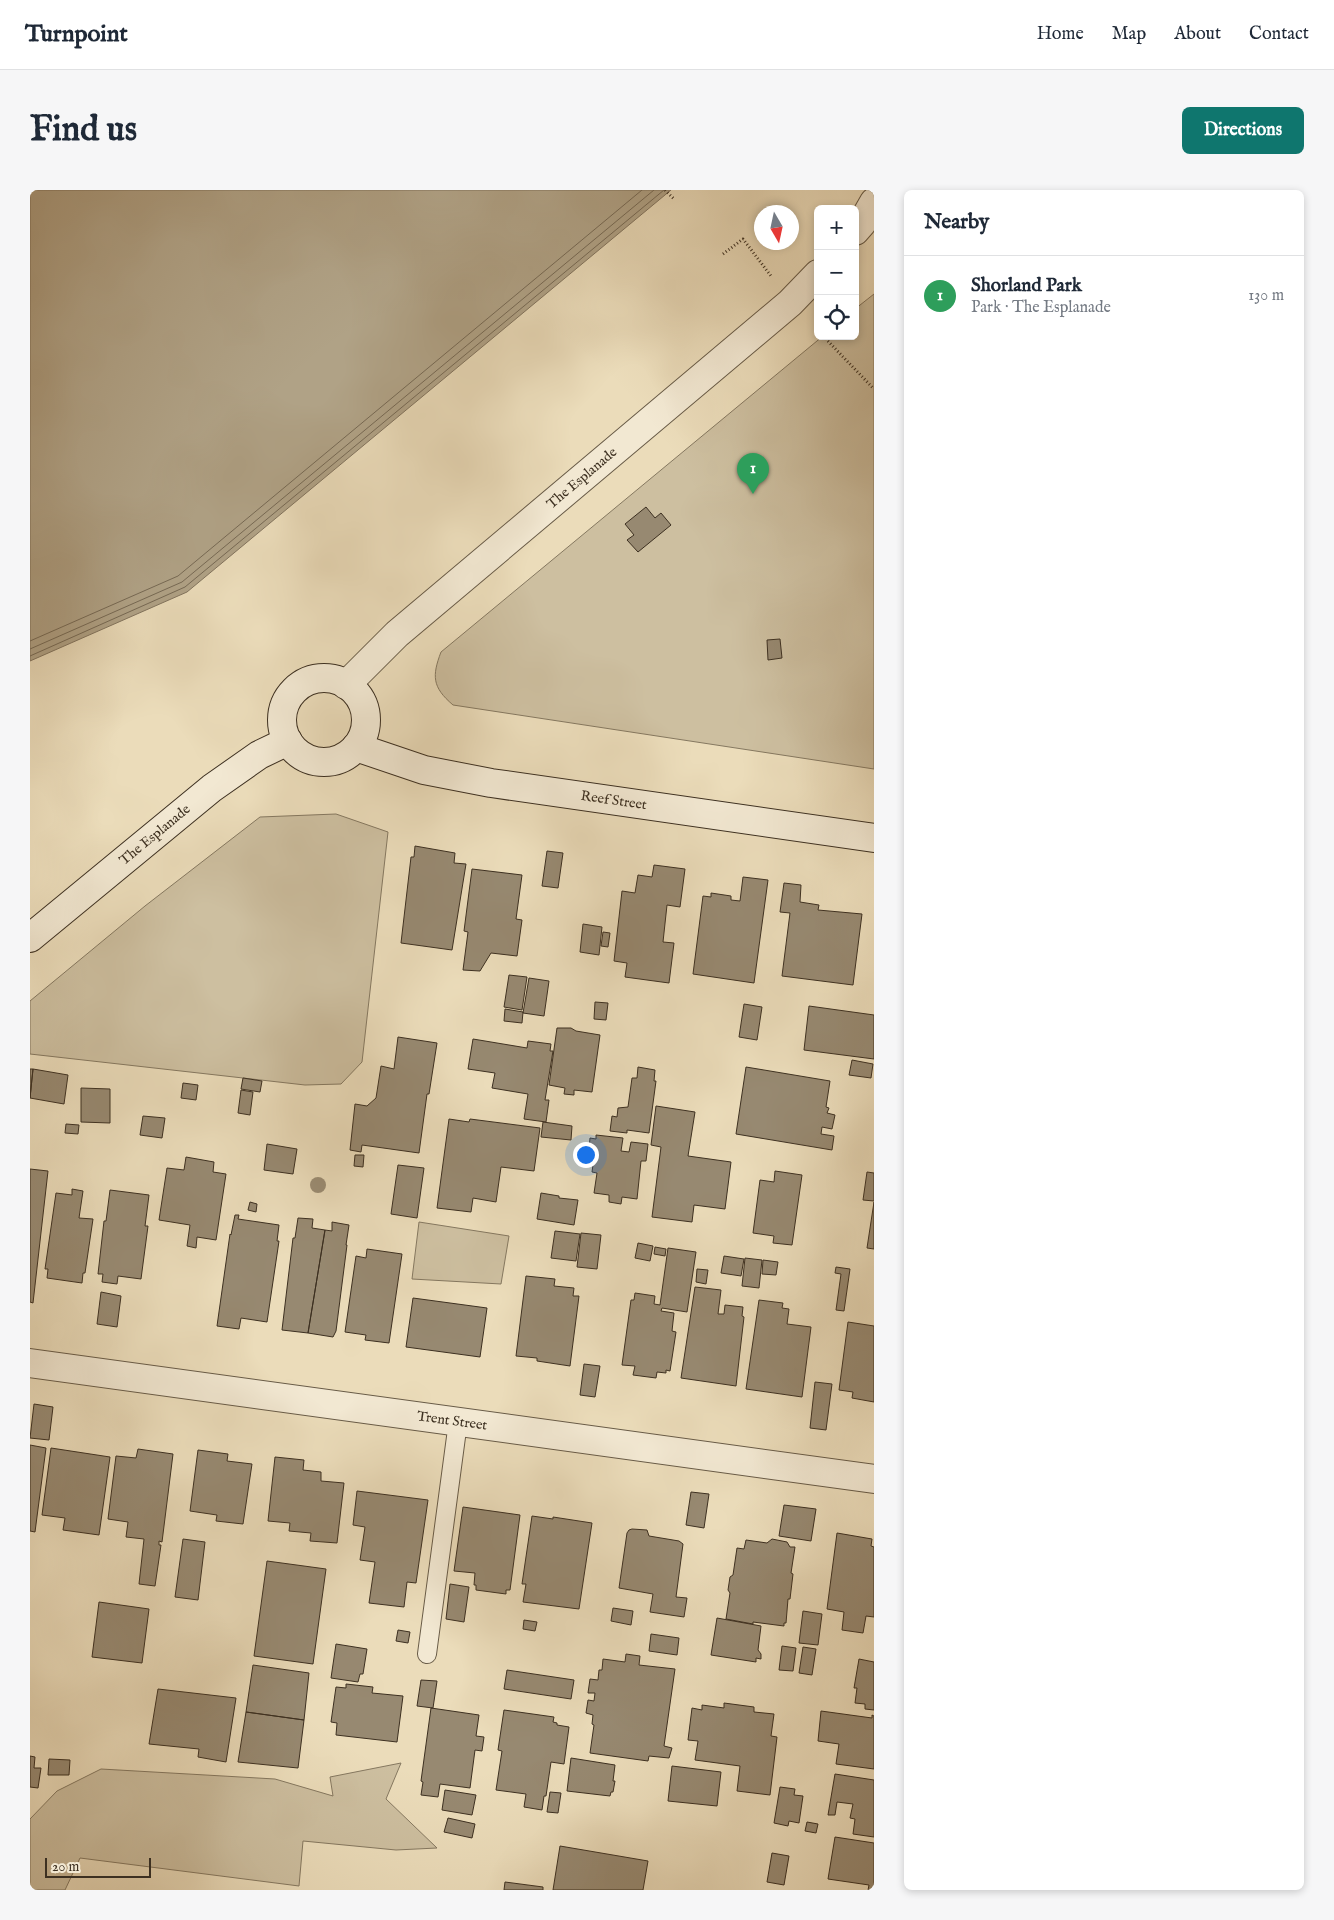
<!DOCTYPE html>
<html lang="en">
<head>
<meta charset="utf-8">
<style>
	:root { --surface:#fff; --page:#f6f6f7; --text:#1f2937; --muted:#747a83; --line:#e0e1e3; --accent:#0f766e }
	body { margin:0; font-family:"IM FELL English",serif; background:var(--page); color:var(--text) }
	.controls { position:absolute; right:15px; top:15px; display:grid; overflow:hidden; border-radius:8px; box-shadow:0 2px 8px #0003 }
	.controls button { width:45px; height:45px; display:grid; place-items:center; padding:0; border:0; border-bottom:1px solid var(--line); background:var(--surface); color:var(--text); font:25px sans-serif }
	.compass { position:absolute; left:724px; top:15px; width:45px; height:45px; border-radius:50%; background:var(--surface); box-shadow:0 2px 8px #0003; rotate:171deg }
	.scale { position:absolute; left:15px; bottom:12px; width:106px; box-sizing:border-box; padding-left:5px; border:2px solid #3d3021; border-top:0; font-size:14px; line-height:18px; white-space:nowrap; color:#3d3021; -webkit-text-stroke:4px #f2e8d2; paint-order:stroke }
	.you { position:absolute; left:555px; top:964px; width:18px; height:18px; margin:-12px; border:4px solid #fff; border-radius:50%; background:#1a73e8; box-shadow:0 0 0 8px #1a73e833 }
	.badge { display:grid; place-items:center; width:32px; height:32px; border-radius:50%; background:var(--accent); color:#fff; font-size:16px; font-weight:700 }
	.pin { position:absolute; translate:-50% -41px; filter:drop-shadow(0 1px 2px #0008) }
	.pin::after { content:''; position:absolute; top:26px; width:18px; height:15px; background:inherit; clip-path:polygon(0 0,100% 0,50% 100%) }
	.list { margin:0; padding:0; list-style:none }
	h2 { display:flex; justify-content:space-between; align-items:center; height:65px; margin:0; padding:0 20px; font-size:21px }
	h2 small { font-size:16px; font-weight:400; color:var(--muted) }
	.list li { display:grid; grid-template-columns:32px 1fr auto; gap:15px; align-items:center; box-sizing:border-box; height:80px; padding:0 20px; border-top:1px solid var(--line) }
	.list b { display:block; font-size:19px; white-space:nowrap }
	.list p { margin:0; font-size:16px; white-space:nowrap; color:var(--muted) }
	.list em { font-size:16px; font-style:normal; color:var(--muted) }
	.icon { flex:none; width:28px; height:28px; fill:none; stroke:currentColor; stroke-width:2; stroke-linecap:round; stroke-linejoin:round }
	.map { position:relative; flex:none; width:844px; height:1700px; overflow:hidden; border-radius:8px }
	header { display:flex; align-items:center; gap:30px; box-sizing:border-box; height:70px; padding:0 25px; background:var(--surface); border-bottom:1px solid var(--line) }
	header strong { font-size:24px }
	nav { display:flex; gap:28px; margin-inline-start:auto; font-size:18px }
	.intro { display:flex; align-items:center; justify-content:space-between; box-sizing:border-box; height:120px; padding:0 30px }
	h1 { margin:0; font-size:35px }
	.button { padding:12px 22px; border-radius:8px; background:var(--accent); color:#fff; font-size:18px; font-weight:700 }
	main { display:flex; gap:30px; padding:0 30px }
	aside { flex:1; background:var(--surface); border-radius:8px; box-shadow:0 2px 8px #0003 }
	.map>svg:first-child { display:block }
	.green { fill:#cdbfa0; stroke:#857860 }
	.water { fill:#b0a286; stroke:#82745e }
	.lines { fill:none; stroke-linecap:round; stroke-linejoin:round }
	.shore { stroke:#766954; stroke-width:1 }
	.building { fill:#978971; stroke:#3d3021 }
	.service-casing { stroke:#685b47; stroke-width:20 }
	.minor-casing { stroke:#685b47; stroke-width:30 }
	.tertiary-casing { stroke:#685b47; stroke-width:30 }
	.secondary-casing { stroke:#3d3021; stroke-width:30 }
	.path { stroke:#3d3021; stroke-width:3; stroke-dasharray:1 2.5; stroke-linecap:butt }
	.service { stroke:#f2e8d2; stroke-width:18 }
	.minor { stroke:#f2e8d2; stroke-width:28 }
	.tertiary { stroke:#f2e8d2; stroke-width:28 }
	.secondary { stroke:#f2e8d2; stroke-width:28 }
	.tree { fill:#9b8d74 }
	.labels { text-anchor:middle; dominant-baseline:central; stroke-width:4; stroke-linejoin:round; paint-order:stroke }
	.street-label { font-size:14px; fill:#3d3021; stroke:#f2e8d2 }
</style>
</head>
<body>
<header>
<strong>Turnpoint</strong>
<nav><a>Home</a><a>Map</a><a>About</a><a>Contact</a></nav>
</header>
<div class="intro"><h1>Find us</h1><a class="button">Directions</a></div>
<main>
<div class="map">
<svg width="844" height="1700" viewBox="0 0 844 1700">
	<rect width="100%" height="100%" fill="#ebdcba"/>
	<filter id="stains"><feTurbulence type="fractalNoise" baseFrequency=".004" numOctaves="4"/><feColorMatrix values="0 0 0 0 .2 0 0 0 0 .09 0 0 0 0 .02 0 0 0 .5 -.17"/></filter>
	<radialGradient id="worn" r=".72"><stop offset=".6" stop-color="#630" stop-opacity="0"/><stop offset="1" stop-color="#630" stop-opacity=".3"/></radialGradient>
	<path class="green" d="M 844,104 L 844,579 L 423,515 C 402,497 402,486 411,462 L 793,146 L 825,146 L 825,119 Z
		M 306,624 L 358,642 L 332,872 L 311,894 L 275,895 L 0,864 L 0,811 L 115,716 L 230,627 Z
		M 389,1032 L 479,1046 L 471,1094 L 382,1089 Z
		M 371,1573 L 356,1609 L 407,1658 L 366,1660 L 273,1651 L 269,1696 L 50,1668 L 35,1700 L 5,1700 L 0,1698 L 0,1629 L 27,1601 L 71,1579 L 245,1589 L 303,1606 L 300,1587 Z"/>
	<path class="water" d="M 0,0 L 641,0 L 157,402 L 0,471 Z"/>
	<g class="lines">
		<path class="shore" d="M 0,451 L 148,386 L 612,0
			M 0,459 L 152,392 L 624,0
			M 0,466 L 155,397 L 634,0"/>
	</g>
	<path class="building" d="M 616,317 L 625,328 L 631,323 L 641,335 L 608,362 L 597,350 L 604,345 L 595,334 Z
		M 750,449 L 752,468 L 738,470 L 737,450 Z
		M 385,656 L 425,663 L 424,673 L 436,674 L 422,760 L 371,753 L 381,667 L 384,667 Z
		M 517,661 L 533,663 L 528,698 L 512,696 Z
		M 624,675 L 655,679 L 650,717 L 637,715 L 633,752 L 644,753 L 639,793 L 595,787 L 597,773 L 584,771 L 592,701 L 605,703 L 608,685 L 622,687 Z
		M 442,679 L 492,685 L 486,729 L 492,730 L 487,766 L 461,763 L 450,781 L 433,780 L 438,742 L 434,741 Z
		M 713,687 L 738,690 L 724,793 L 663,784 L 673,706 L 681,707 L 681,703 L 701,706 L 701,710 L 710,711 Z
		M 754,693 L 771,695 L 770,712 L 789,715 L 788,720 L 832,724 L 823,795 L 752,786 L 760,723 L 750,722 Z
		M 553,734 L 572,737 L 569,765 L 550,762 Z
		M 573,742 L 580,743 L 578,757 L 571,756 Z
		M 479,785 L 497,787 L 492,820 L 474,817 Z
		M 499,788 L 519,791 L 514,826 L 493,823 Z
		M 565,812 L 578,813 L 576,830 L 564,829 Z
		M 714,814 L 732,817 L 727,850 L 709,847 Z
		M 779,816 L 844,825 L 844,869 L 774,860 Z
		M 475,819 L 493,822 L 492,833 L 474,831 Z
		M 527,838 L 541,838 L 546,841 L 570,845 L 562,902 L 544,900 L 544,905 L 534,904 L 535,898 L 519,895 Z
		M 368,847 L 407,853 L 399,904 L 397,904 L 389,963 L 332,955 L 331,962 L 320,960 L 325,914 L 337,916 L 346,908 L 351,876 L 364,879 Z
		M 443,849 L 497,858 L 498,851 L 521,854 L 520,861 L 523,861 L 515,910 L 519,910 L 516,932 L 494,929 L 498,904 L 462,898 L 465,883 L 438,879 Z
		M 822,870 L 843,874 L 841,888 L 819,885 Z
		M 608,877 L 625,880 L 624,891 L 626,891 L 619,943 L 597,940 L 597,943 L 580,941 L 582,926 L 587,927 L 588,918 L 598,917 L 602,888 L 607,888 Z
		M 716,877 L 800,891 L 796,917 L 799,918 L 797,923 L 805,925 L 802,939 L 792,937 L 791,944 L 804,946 L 802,960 L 706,944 Z
		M 0,879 L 3,879 L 0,908 Z
		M 3,879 L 38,885 L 34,914 L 0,908 Z
		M 213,888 L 232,891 L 230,902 L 211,899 Z
		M 153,893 L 168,895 L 166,910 L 151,908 Z
		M 51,898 L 80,899 L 80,933 L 51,932 Z
		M 211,900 L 223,902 L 220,925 L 208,923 Z
		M 626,916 L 665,922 L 658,966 L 701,972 L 695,1019 L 664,1015 L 662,1032 L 622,1027 L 631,957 L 621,955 Z
		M 113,926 L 135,928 L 132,948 L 110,945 Z
		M 419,929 L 439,932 L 440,929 L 510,938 L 504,981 L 471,977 L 466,1012 L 443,1008 L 441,1022 L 407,1018 Z
		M 513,932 L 542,936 L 541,950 L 511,947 Z
		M 36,934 L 49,935 L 48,944 L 35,943 Z
		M 566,945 L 593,948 L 591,961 L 599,962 L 601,952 L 618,954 L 616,971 L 611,971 L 607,1009 L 592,1007 L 591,1014 L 579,1012 L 579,1005 L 564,1003 L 567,983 L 562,982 L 565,960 L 559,959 L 560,948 L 566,949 Z
		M 237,954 L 267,959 L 263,984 L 234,980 Z
		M 325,965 L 334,965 L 333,977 L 324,976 Z
		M 156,967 L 184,972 L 183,982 L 196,984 L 186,1050 L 167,1047 L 166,1058 L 157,1056 L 160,1035 L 129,1030 L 137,978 L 154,980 Z
		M 368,975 L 394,978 L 387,1028 L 361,1024 Z
		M 0,979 L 18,981 L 3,1113 L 0,1112 Z
		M 745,981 L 772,985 L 762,1055 L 743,1053 L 744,1046 L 723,1043 L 730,990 L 744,992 Z
		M 837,982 L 844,983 L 844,1011 L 833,1010 Z
		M 42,999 L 53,1001 L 49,1028 L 63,1029 L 55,1083 L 53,1083 L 52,1093 L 17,1088 L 18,1079 L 15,1079 L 26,1003 L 42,1005 Z
		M 80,1000 L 119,1005 L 115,1036 L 118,1036 L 111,1089 L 88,1086 L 87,1094 L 72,1092 L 73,1084 L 68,1084 L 74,1031 L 76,1031 Z
		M 511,1003 L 529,1006 L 529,1008 L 548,1010 L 544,1035 L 507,1029 Z
		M 220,1012 L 227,1014 L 226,1022 L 218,1020 Z
		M 844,1012 L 844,1059 L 837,1058 Z
		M 205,1025 L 209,1025 L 208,1029 L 249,1035 L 247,1051 L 249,1051 L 237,1132 L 211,1128 L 209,1139 L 187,1136 L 200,1044 L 201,1045 Z
		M 268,1028 L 283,1029 L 282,1038 L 295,1040 L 278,1143 L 252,1140 L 263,1048 L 265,1048 Z
		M 302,1032 L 319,1035 L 316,1055 L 317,1055 L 306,1141 L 303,1147 L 278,1143 L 295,1040 L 302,1041 Z
		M 525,1041 L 550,1044 L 546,1071 L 521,1068 Z
		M 551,1043 L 571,1045 L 567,1079 L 547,1077 Z
		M 608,1053 L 623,1056 L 620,1071 L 605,1068 Z
		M 625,1057 L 636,1059 L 635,1066 L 624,1064 Z
		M 638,1058 L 666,1062 L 657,1122 L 632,1118 L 631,1121 L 644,1123 L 642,1141 L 646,1142 L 640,1181 L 636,1180 L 636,1183 L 627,1182 L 626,1188 L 603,1185 L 605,1176 L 592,1175 L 601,1110 L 604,1110 L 605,1103 L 625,1106 L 624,1114 L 630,1115 Z
		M 337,1059 L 372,1064 L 359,1153 L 335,1150 L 336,1145 L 315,1142 L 326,1066 L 336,1068 Z
		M 694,1066 L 714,1069 L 711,1086 L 691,1083 Z
		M 715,1068 L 732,1070 L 729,1098 L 712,1096 Z
		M 733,1070 L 748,1072 L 746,1085 L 732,1084 Z
		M 806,1077 L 820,1079 L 814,1121 L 806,1120 L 811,1084 L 805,1083 Z
		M 667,1079 L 678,1080 L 676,1094 L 666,1092 Z
		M 496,1086 L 525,1089 L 524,1096 L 544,1098 L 543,1106 L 549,1106 L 540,1176 L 507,1171 L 507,1168 L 486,1166 Z
		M 665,1097 L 691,1100 L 688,1124 L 694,1124 L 695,1115 L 713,1117 L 712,1126 L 714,1127 L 706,1196 L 651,1188 Z
		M 71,1102 L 91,1106 L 87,1137 L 67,1134 Z
		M 383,1108 L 457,1118 L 450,1167 L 376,1157 Z
		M 729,1110 L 753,1113 L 752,1118 L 759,1119 L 757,1134 L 781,1137 L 772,1207 L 716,1199 Z
		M 818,1132 L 844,1136 L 844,1212 L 822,1208 L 823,1202 L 809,1200 Z
		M 554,1174 L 570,1176 L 565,1207 L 550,1205 Z
		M 785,1192 L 802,1194 L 796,1240 L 780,1238 Z
		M 4,1214 L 23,1217 L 19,1250 L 0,1248 Z
		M 0,1255 L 16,1258 L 5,1342 L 0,1341 Z
		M 21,1258 L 80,1267 L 69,1345 L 33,1340 L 35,1328 L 12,1325 Z
		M 108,1259 L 143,1264 L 132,1352 L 129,1351 L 129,1355 L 131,1355 L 125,1396 L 109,1394 L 114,1349 L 96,1347 L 98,1332 L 78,1329 L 86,1266 L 106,1268 Z
		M 168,1260 L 198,1264 L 197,1271 L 222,1274 L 213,1334 L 186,1331 L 187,1325 L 160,1321 Z
		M 245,1267 L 274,1270 L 273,1280 L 291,1282 L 291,1291 L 314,1293 L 307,1353 L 280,1351 L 281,1343 L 259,1341 L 260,1333 L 238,1331 Z
		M 327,1301 L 398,1310 L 386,1393 L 377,1392 L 374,1417 L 339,1413 L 345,1372 L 330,1370 L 335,1337 L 323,1335 Z
		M 661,1302 L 679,1304 L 674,1338 L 656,1335 Z
		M 754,1315 L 786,1319 L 781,1351 L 749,1346 Z
		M 433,1317 L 490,1325 L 480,1400 L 476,1400 L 476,1404 L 446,1400 L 446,1395 L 444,1395 L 445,1383 L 424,1381 Z
		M 502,1326 L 523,1329 L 523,1327 L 562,1333 L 549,1419 L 493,1412 L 496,1394 L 492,1394 Z
		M 602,1339 L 617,1340 L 619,1346 L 649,1351 L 653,1354 L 646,1407 L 657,1408 L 654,1427 L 620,1422 L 623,1404 L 589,1398 L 597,1343 L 599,1340 Z
		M 807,1343 L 842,1349 L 841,1356 L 844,1357 L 844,1427 L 836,1426 L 833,1443 L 812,1440 L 814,1422 L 797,1419 Z
		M 153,1349 L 175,1352 L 168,1410 L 145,1407 Z
		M 742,1349 L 757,1352 L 760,1357 L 765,1357 L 761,1383 L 763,1384 L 760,1409 L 758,1409 L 756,1433 L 754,1433 L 754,1436 L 723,1432 L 723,1434 L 696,1429 L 700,1403 L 698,1400 L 700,1387 L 703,1385 L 707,1358 L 714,1359 L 716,1350 L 737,1353 Z
		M 237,1371 L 296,1379 L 283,1474 L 224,1466 Z
		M 420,1394 L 439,1397 L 434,1432 L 416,1429 Z
		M 69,1412 L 119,1419 L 112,1473 L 62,1467 Z
		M 583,1418 L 603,1421 L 601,1435 L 581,1431 Z
		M 773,1421 L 792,1424 L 788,1455 L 769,1453 Z
		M 687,1428 L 731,1436 L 728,1460 L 731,1464 L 731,1469 L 726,1468 L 726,1472 L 681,1465 Z
		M 494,1430 L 507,1432 L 505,1441 L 493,1439 Z
		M 368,1440 L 380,1442 L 378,1453 L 366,1451 Z
		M 621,1444 L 649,1448 L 647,1465 L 619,1461 Z
		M 306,1454 L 337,1459 L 333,1484 L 330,1484 L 328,1492 L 301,1488 Z
		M 752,1456 L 766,1458 L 763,1481 L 749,1480 Z
		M 773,1457 L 786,1459 L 782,1485 L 769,1483 Z
		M 596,1464 L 610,1466 L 609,1475 L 645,1479 L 634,1556 L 642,1558 L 639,1568 L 619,1566 L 618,1571 L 560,1563 L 564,1535 L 562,1534 L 563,1525 L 556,1523 L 558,1510 L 564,1511 L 565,1503 L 558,1503 L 560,1489 L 568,1490 L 569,1480 L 572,1480 L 573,1469 L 595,1472 Z
		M 829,1469 L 844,1472 L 844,1520 L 835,1519 L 835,1514 L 825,1513 L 827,1498 L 824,1498 Z
		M 223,1475 L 279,1483 L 274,1530 L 216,1522 Z
		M 477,1480 L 544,1490 L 541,1509 L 474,1499 Z
		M 391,1490 L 407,1491 L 403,1518 L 387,1516 Z
		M 316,1494 L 343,1497 L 342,1503 L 373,1506 L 367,1552 L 306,1545 L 307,1533 L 301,1532 L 306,1497 L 316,1498 Z
		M 128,1499 L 206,1508 L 196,1572 L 168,1567 L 169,1559 L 119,1554 Z
		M 694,1513 L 724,1517 L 724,1522 L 744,1524 L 741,1546 L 747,1547 L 740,1605 L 707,1601 L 710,1576 L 665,1570 L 668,1551 L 658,1550 L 662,1518 L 672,1520 L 672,1515 L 694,1518 Z
		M 401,1518 L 449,1525 L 446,1546 L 454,1547 L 452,1561 L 445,1560 L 440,1598 L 410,1594 L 408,1607 L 391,1605 L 393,1592 L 391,1591 Z
		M 474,1520 L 524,1527 L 523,1532 L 527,1533 L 527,1535 L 539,1537 L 534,1574 L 521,1572 L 516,1606 L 514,1606 L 512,1620 L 494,1617 L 496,1604 L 466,1600 L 472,1561 L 468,1560 Z
		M 791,1521 L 842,1528 L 842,1525 L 844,1526 L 844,1579 L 806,1574 L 809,1554 L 788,1551 Z
		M 216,1522 L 274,1530 L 268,1578 L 208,1572 Z
		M 0,1566 L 5,1567 L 4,1578 L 11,1578 L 8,1598 L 0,1597 Z
		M 541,1568 L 585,1575 L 583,1591 L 585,1591 L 583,1602 L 581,1602 L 580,1606 L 537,1601 Z
		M 19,1569 L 40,1570 L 39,1585 L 18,1585 Z
		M 642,1576 L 691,1582 L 687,1616 L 638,1611 Z
		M 805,1584 L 844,1590 L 844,1647 L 823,1644 L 825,1629 L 820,1628 L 823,1614 L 807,1612 L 805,1625 L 798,1625 Z
		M 750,1597 L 765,1599 L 764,1605 L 773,1606 L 769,1633 L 759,1631 L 758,1636 L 744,1633 Z
		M 415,1600 L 446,1605 L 442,1625 L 412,1620 Z
		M 520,1602 L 531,1603 L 528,1623 L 517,1622 Z
		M 418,1628 L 445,1634 L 442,1648 L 414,1642 Z
		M 777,1632 L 788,1634 L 786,1643 L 775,1641 Z
		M 805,1647 L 844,1653 L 844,1700 L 838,1700 L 839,1695 L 798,1689 Z
		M 530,1656 L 618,1671 L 613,1700 L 523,1700 Z
		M 742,1663 L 759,1666 L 754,1695 L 737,1692 Z
		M 475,1692 L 513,1697 L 513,1700 L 474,1700 Z"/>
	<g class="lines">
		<defs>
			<path id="service" d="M 397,1464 L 428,1232"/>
			<g id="minor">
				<path id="s1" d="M 0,1173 L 844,1289"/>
			</g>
			<g id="tertiary">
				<path d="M 825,41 L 832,33 L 844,12"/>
				<path id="s2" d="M 316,495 L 367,444 L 760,113 L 788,84"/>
			</g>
			<g id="secondary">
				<circle cx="294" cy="530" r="42"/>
				<path id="s3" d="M 326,557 L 394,580 L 461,593 L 844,648"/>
				<path id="s4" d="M 0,748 L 182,598 L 229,565 L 258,551"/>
			</g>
		</defs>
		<use href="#service" class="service-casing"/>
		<use href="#minor" class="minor-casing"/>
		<use href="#tertiary" class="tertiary-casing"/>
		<use href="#secondary" class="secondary-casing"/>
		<path class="path" d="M 635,0 L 644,9
			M 693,64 L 713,49 L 741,86
			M 793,146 L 844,199"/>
		<use href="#service" class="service"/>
		<use href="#minor" class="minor"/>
		<use href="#tertiary" class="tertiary"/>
		<use href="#secondary" class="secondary"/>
	</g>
	<circle class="tree" cx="288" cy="995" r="8"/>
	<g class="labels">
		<g class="street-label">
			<text stroke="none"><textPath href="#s2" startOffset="314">The Esplanade</textPath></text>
			<text stroke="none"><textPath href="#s3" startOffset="264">Reef Street</textPath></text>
			<text stroke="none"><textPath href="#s4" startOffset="162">The Esplanade</textPath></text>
			<text stroke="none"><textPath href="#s1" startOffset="426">Trent Street</textPath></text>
		</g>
	</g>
	<rect width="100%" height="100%" filter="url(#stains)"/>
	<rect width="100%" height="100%" fill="url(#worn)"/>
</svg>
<div class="controls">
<button>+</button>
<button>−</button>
<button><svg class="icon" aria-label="locate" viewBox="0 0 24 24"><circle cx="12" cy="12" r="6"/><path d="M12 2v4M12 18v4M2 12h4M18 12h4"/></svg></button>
</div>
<svg class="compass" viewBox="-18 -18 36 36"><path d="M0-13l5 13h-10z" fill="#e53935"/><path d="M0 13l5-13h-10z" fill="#747a83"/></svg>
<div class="scale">20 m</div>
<div class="you"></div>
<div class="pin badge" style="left:723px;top:304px;background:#2e9e5b">1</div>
</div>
<aside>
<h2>Nearby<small></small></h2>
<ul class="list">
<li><span class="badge" style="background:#2e9e5b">1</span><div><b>Shorland Park</b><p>Park · The Esplanade</p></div><em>130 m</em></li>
</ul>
</aside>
</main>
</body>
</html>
